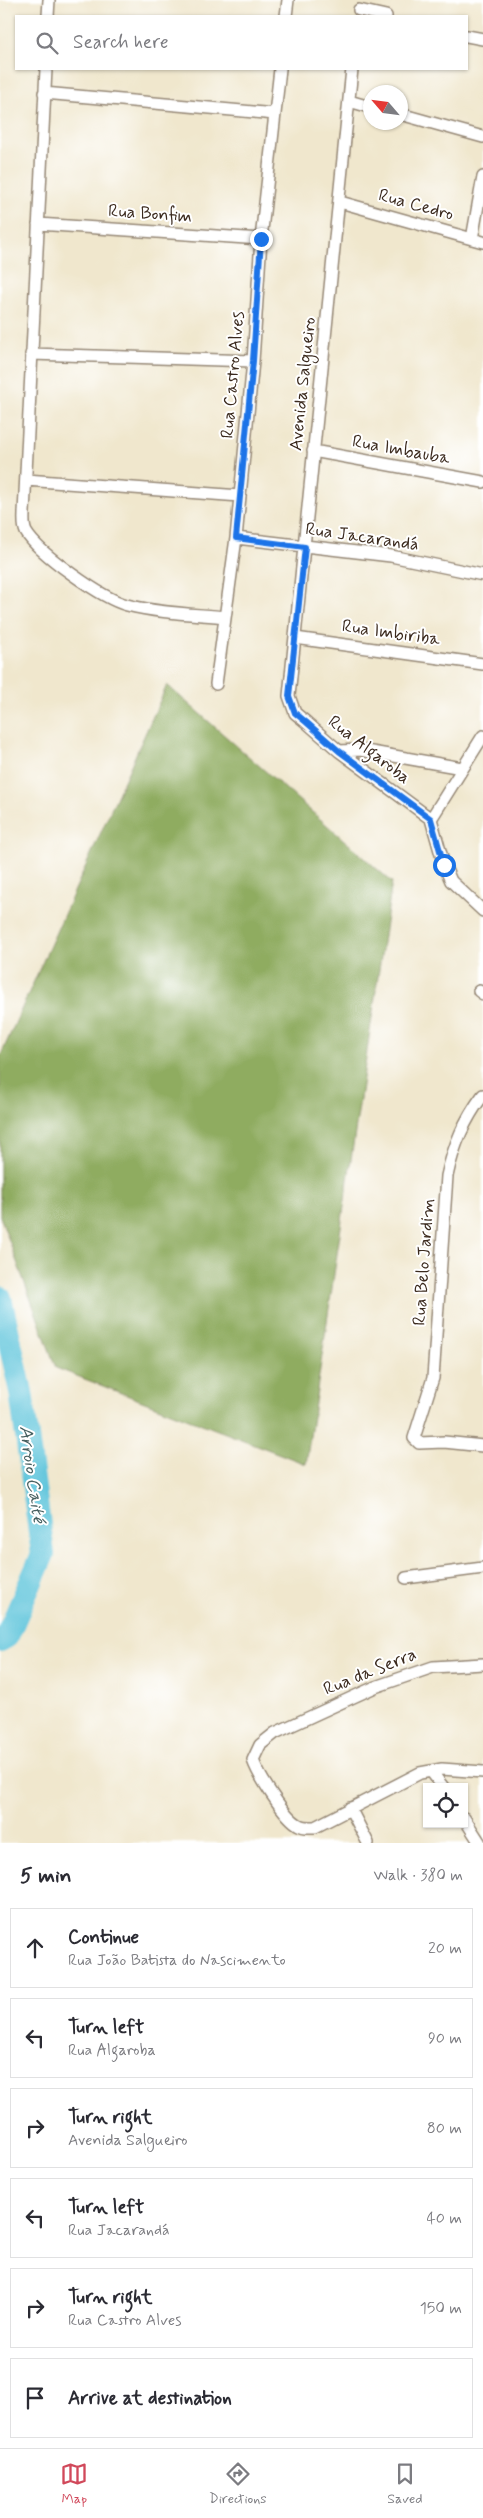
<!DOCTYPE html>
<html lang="en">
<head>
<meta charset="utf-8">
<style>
	:root { --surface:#fff; --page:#f7f7f7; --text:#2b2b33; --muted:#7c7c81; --line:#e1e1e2; --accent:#d1495b }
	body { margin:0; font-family:Mynerve,sans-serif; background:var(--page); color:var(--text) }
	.controls { position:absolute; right:15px; bottom:15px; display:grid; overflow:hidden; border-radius:0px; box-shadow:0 1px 4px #0004 }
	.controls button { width:45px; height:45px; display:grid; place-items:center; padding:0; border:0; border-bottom:1px solid var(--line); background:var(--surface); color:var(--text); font:25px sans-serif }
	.compass { position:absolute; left:363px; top:85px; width:45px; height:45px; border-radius:50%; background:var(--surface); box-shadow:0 1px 4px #0004; rotate:298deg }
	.stop { position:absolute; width:15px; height:15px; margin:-11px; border:4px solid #1a73e8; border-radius:50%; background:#fff }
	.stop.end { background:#1a73e8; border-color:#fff; box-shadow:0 1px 5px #0008 }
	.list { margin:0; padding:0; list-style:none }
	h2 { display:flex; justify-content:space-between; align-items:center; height:65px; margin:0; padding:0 20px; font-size:21px }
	h2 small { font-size:16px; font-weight:400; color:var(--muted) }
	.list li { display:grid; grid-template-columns:32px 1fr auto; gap:15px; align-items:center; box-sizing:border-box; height:80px; margin:0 10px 10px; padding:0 10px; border:1px solid var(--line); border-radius:0px }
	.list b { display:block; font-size:19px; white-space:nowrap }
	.list p { margin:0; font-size:16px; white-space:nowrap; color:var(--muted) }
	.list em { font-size:16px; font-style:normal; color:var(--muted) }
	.icon { flex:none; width:28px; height:28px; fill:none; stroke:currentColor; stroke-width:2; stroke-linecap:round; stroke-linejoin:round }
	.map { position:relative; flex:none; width:483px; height:1843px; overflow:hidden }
	.search { position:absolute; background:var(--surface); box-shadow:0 1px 4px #0004; left:15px; right:15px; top:15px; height:55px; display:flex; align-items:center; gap:12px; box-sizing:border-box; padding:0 18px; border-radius:0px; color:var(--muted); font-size:19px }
	.sheet { height:605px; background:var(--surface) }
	nav { display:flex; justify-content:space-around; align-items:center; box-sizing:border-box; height:70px; border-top:1px solid var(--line); background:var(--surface); font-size:14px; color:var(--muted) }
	nav a { display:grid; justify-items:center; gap:2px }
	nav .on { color:var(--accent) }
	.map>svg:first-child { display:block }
	.forest { fill:#8fac60; stroke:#656b3f }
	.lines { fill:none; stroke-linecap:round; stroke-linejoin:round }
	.river { stroke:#5ec5db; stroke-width:24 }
	.minor-casing { stroke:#968876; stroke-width:14 }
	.minor { stroke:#fff; stroke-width:11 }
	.route { stroke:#1a73e8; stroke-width:6 }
	.labels { text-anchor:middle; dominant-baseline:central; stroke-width:4; stroke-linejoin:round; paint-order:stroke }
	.street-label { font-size:18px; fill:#3b2a1e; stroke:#fff }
	.water-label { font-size:19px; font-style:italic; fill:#476060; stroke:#fff }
</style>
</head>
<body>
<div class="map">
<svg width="483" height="1843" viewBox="0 0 483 1843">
	<rect width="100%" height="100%" fill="#fff"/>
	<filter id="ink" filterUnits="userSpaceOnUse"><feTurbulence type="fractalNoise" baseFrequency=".02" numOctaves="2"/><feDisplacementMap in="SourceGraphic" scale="10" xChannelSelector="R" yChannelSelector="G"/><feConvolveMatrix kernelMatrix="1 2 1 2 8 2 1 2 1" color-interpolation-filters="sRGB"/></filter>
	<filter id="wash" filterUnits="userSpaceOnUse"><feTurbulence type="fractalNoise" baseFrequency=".0096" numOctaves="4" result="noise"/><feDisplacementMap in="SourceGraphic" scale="20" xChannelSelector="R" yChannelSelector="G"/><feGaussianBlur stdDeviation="1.12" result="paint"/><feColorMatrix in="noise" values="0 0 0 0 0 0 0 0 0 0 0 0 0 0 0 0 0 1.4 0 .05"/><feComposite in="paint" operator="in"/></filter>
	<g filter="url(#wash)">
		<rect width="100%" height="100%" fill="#f0e7cd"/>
		<path class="forest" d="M 167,685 L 392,882 L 306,1464 L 56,1368 L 0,1216 L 0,1057 Z"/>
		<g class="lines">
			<path class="river" d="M 0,1298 L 21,1392 L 43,1554 L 7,1636 L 0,1640"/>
		</g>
	</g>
	<g filter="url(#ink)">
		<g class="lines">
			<defs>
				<path id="minor" d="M 359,10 L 386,16
					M 48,16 L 49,0
					M 286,16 L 288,0
					M 467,36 L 483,39
					M 46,69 L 24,513 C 24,519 23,526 26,532 C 38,553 103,599 127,605 C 158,613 193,614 225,617
					M 352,69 L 289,696 L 295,713 L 306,722 L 339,751 L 431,819
					M 44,93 L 275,114
					M 349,101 L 370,107
					M 400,114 L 483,137
					M 340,202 L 483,242
					M 38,224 L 261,239
					M 472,239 L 483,177
					M 31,354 L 253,361
					M 313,451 L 483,482
					M 26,480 L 240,496
					M 236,538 L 391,556 L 483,575
					M 295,638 L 483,664
					M 216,684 L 236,538 L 253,361 L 261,239 L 280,69
					M 339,751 L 360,750 L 462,768
					M 431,819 L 444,865 L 451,881 L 483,911
					M 431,819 L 483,736
					M 479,991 L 483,994
					M 483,1095 C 464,1121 454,1144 447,1176 L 433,1378 L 414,1438 L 419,1443 L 444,1442 L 483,1446
					M 406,1578 L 483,1568
					M 483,1664 L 433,1667 L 375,1687 L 275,1733 L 260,1745 L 253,1760 C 258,1775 285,1818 299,1825 C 304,1828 309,1827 315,1827 L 420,1773 L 442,1769 L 483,1772
					M 431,1771 L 443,1787
					M 350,1808 L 368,1843
					M 464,1818 L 480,1843"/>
			</defs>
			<use href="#minor" class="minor-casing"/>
			<use href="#minor" class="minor"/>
		</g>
	</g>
	<g class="lines" filter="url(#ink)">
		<path class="route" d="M 261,239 L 253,361 L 236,538 L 305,547 L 289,696 L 295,713 L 306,722 L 339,751 L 431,819 L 444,865"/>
	</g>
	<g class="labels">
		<g class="street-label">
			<text transform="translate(416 205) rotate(15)">Rua Cedro</text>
			<text transform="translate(150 214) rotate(4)">Rua Bonfim</text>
			<text transform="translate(233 375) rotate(-85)">Rua Castro Alves</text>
			<text transform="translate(303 384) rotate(-84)">Avenida Salgueiro</text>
			<text transform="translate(401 450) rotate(10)">Rua Imbauba</text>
			<text transform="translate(362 537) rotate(8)">Rua Jacarandá</text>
			<text transform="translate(391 633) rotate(8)">Rua Imbiriba</text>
			<text transform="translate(369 750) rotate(38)">Rua Algaroba</text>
			<text transform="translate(424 1262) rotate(-86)">Rua Belo Jardim</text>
			<text transform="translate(370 1672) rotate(-22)">Rua da Serra</text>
		</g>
		<g class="water-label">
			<text transform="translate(32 1474) rotate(82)">Arroio Caité</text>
		</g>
	</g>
</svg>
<div class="controls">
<button><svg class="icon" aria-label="locate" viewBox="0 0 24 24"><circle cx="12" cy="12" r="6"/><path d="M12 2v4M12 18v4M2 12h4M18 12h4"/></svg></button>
</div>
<svg class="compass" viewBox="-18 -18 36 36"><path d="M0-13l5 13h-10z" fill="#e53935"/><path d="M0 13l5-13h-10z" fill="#7c7c81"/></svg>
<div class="stop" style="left:444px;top:865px"></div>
<div class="stop end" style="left:261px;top:239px"></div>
<div class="search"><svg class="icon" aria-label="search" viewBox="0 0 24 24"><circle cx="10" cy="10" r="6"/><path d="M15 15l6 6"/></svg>Search here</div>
</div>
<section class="sheet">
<h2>5 min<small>Walk · 380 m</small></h2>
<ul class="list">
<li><svg class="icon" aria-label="ahead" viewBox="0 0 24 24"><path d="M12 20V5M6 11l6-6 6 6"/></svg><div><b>Continue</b><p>Rua João Batista do Nascimento</p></div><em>20 m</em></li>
<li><svg class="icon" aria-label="left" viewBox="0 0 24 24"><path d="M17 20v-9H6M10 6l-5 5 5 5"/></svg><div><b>Turn left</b><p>Rua Algaroba</p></div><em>90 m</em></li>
<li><svg class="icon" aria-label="right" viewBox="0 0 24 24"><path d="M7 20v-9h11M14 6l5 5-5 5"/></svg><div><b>Turn right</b><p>Avenida Salgueiro</p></div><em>80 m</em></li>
<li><svg class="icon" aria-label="left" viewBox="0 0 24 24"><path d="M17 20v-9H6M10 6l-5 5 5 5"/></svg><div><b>Turn left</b><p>Rua Jacarandá</p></div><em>40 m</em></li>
<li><svg class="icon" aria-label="right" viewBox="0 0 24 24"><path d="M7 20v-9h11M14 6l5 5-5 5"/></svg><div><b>Turn right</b><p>Rua Castro Alves</p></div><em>150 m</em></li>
<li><svg class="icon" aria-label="arrive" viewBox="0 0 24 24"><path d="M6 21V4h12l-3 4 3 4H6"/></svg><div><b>Arrive at destination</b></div></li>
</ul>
</section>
<nav>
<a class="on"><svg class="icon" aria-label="map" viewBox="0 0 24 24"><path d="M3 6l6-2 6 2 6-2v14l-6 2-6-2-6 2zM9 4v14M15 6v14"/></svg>Map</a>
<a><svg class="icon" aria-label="directions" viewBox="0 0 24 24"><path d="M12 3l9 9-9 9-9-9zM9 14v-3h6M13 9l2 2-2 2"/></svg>Directions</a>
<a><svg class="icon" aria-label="saved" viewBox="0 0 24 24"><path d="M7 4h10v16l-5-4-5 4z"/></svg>Saved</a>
</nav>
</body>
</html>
